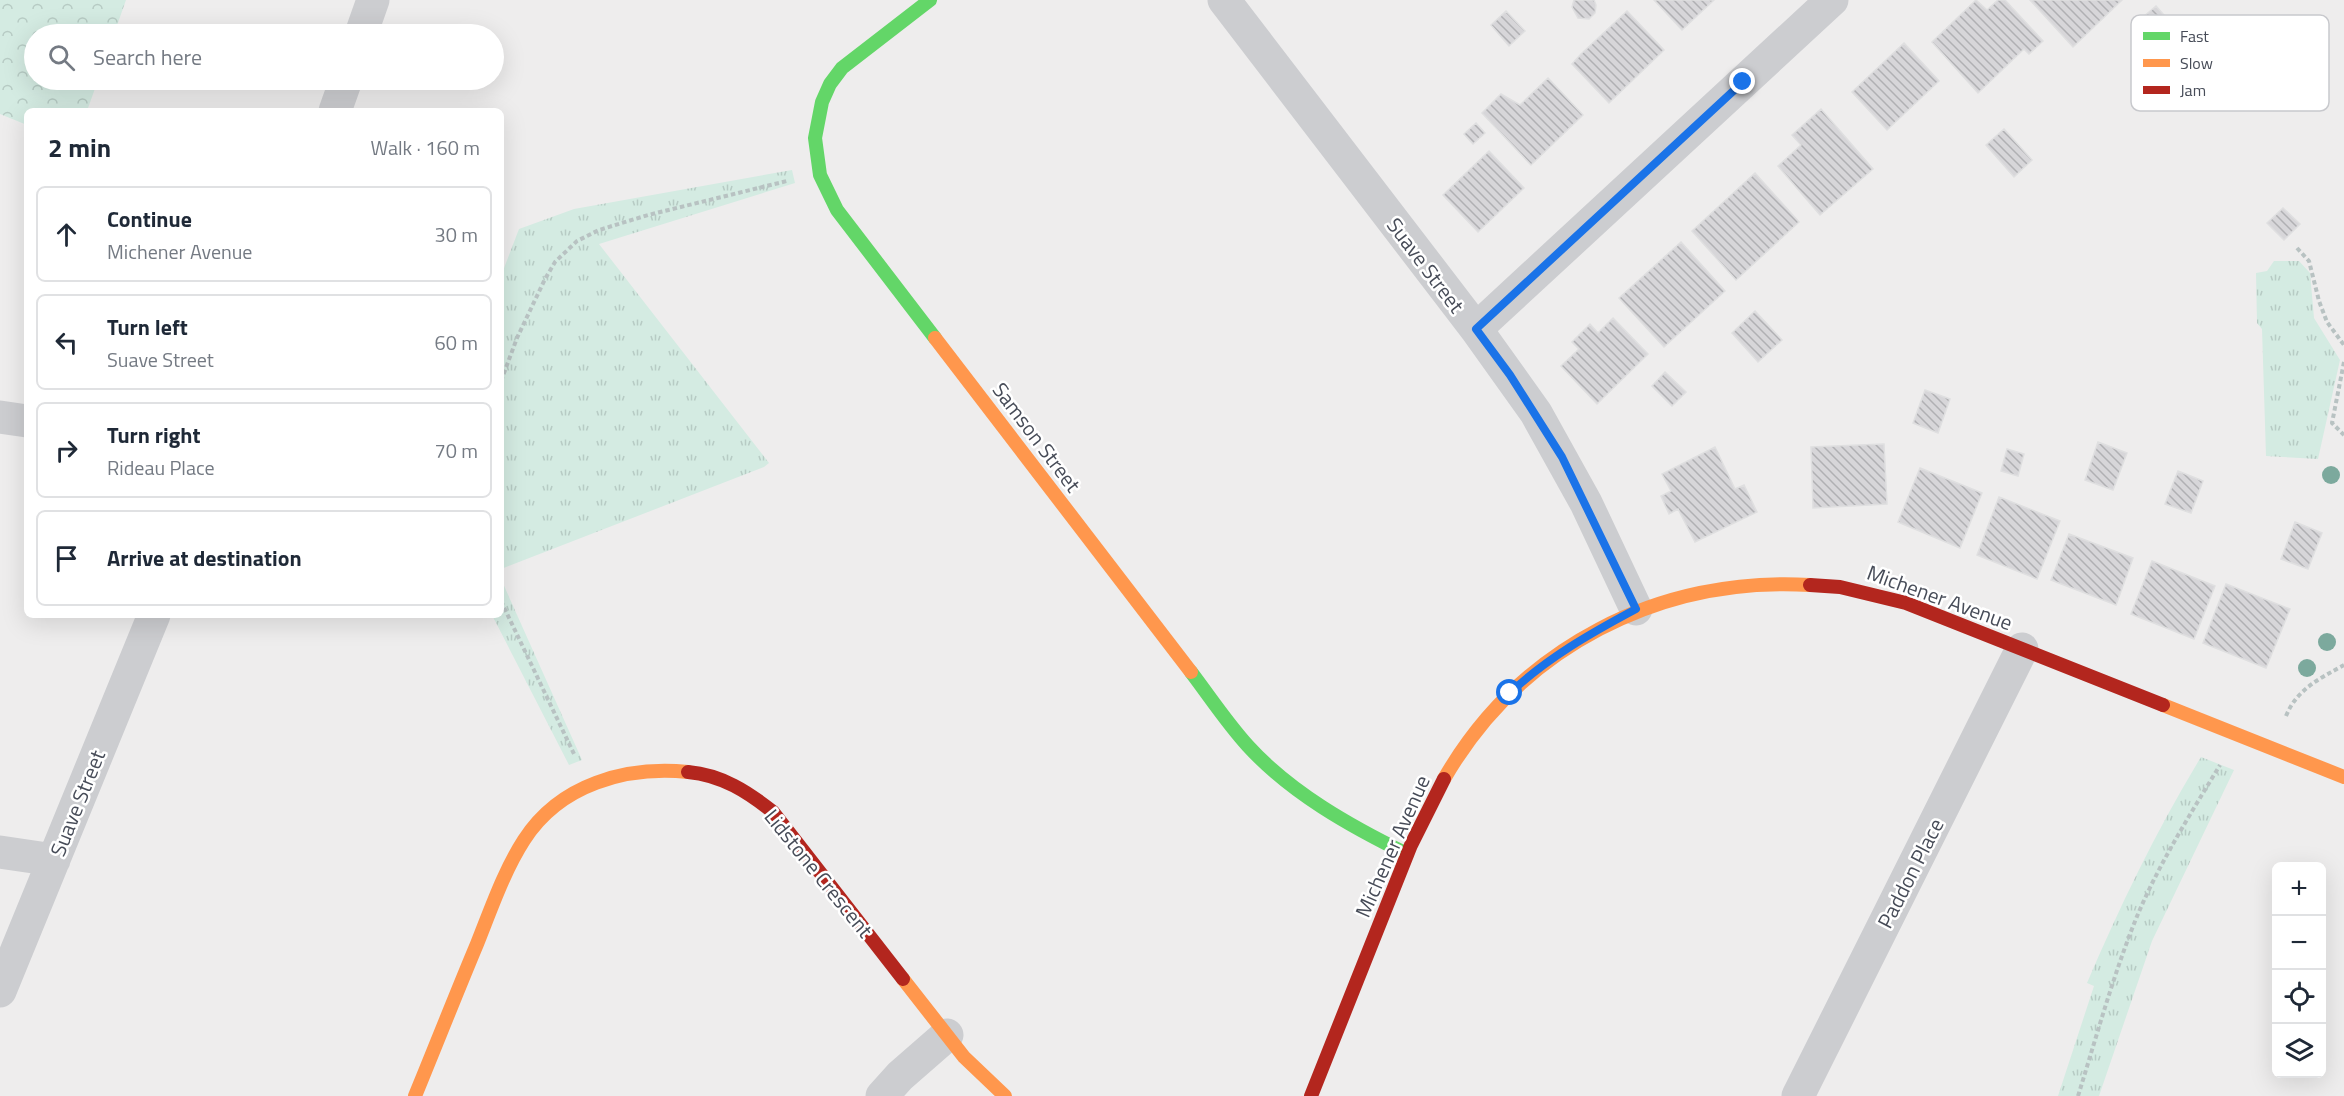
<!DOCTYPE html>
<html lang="en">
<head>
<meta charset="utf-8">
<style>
	:root { --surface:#fff; --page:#f6f6f7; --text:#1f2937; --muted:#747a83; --line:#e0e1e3 }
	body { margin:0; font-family:"Titillium Web",sans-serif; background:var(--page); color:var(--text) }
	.controls { position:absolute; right:18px; bottom:18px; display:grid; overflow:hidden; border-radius:9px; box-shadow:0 6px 24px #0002 }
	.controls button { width:54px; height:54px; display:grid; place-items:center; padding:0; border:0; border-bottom:2px solid var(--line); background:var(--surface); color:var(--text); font:30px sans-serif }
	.stop { position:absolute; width:18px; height:18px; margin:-14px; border:4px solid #1a73e8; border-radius:50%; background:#fff }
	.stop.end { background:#1a73e8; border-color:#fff; box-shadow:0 2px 6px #0008 }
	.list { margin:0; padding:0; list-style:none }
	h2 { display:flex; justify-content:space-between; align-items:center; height:78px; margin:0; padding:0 24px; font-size:26px }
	h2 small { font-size:20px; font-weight:400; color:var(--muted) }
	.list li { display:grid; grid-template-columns:39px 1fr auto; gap:18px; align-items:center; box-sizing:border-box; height:96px; margin:0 12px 12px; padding:0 12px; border:2px solid var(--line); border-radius:9px }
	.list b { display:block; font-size:22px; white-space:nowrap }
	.list p { margin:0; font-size:20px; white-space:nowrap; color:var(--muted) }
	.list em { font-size:20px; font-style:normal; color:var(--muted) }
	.icon { flex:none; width:33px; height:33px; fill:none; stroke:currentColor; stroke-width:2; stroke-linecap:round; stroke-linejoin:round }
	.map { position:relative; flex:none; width:2344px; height:1096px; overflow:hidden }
	.search { position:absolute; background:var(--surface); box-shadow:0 6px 24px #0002; left:24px; top:24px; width:480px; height:66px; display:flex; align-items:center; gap:15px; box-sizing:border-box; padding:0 21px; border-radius:33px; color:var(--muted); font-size:22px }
	.panel { position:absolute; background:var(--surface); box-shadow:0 6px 24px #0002; left:24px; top:108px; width:480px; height:510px; border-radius:9px }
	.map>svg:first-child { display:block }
	.forest { fill:url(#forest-crowns) }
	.park { fill:url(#park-tufts) }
	.building { fill:url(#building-back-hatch); stroke:#dfdfe0; stroke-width:1.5 }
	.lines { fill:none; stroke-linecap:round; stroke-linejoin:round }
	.path { stroke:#b8c2c2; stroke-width:4; stroke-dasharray:4.5 3; stroke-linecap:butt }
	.street { stroke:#cccdd0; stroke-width:33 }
	.fast { stroke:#63d668; stroke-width:14 }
	.slow { stroke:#ff974d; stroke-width:14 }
	.jam { stroke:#b3261e; stroke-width:14 }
	.tree { fill:#7ca99d }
	.route { stroke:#1a73e8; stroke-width:8 }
	.labels { text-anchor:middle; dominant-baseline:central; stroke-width:5; stroke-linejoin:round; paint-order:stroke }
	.street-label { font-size:21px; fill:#474c58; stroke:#fff }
	.key { fill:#fff; stroke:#c8c9cd; stroke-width:1.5 }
	.key-label { font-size:16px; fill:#474c58 }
</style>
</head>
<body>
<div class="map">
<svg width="2344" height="1096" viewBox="0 0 2344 1096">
	<defs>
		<pattern id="forest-crowns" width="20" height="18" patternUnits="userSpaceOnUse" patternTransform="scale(1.5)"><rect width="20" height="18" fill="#d4ebe2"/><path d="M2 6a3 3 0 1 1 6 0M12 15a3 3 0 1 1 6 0" fill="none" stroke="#b7cbc4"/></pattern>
		<pattern id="park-tufts" width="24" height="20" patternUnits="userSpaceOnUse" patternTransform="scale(1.5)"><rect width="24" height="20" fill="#d4ebe2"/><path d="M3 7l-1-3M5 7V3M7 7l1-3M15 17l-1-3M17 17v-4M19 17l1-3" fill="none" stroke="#b7cbc4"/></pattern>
		<pattern id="building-back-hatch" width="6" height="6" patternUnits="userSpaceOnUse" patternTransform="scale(1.5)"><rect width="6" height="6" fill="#d7d6d9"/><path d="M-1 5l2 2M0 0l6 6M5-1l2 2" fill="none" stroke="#b0b0b3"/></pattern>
	</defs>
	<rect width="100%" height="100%" fill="#eeeded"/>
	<path class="forest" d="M 0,0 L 126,0 L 114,34 L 34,34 L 34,80 L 98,80 L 87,111 L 27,111 L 27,125 L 0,114 Z"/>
	<path class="park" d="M 792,170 L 795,183 L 599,244 L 769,463 L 764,467 L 501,569 L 501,276 L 519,229 L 574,209 Z
		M 2274,261 L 2299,261 L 2310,273 L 2314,318 L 2340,360 L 2318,459 L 2266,456 L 2262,329 L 2257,323 L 2256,273 L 2267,271 Z
		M 501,579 L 582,760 L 569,765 L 492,615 L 501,615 Z
		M 2201,757 L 2234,770 L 2152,941 L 2099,1096 L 2058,1096 L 2094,986 L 2087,983 C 2120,906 2157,829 2201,757 Z"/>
	<path class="building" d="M 1574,0 L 1594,0 L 1596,5 L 1595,13 L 1589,19 L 1578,18 L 1572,7 Z
		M 1654,0 L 1714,0 L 1682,30 Z
		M 1976,0 L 1987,10 L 1998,0 L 2005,0 L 2043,41 L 2029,54 L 2024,49 L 1978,93 L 1932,42 Z
		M 2030,0 L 2122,0 L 2073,47 Z
		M 2156,6 L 2170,22 L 2157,34 L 2142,18 Z
		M 1506,11 L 1525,31 L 1509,46 L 1491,25 Z
		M 1627,11 L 1664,50 L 1609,103 L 1572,64 L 1581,54 Z
		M 1904,43 L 1939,81 L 1887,130 L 1852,92 Z
		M 1548,78 L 1583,115 L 1531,165 L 1482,113 L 1501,94 L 1520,105 Z
		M 1821,109 L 1873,169 L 1820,215 L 1778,166 L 1801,145 L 1792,135 Z
		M 1476,123 L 1485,133 L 1473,144 L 1464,134 Z
		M 2004,129 L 2032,160 L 2014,177 L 1986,145 Z
		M 1489,151 L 1524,188 L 1478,232 L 1443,195 Z
		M 1755,173 L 1799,222 L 1736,280 L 1692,231 Z
		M 2283,208 L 2300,224 L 2284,240 L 2267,223 Z
		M 1681,242 L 1725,291 L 1664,347 L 1619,298 Z
		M 1755,311 L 1782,340 L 1758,362 L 1732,333 Z
		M 1613,318 L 1648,354 L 1597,404 L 1561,366 L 1579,349 L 1572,342 L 1590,324 L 1598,333 Z
		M 1665,372 L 1686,392 L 1672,406 L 1652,386 Z
		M 1925,390 L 1950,399 L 1938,433 L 1913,423 Z
		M 2098,442 L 2127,453 L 2113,490 L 2085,480 Z
		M 1884,444 L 1887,504 L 1813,508 L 1811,447 Z
		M 1715,447 L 1735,489 L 1744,485 L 1757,512 L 1695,542 L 1678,509 L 1669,514 L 1661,496 L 1671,491 L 1662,474 Z
		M 2007,449 L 2024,454 L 2018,476 L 2001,471 Z
		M 1920,468 L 1982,493 L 1960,548 L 1898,522 Z
		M 2178,471 L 2203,481 L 2191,513 L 2165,504 Z
		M 1999,497 L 2060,521 L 2037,579 L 1977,555 Z
		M 2295,522 L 2322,533 L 2308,569 L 2281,559 Z
		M 2069,534 L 2133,558 L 2116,605 L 2051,580 Z
		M 2152,561 L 2215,586 L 2194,639 L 2131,614 Z
		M 2226,584 L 2290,609 L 2266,668 L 2203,643 Z"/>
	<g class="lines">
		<path class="path" d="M 2297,248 L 2309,261 L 2319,301 L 2327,322 L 2344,345
			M 2344,362 L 2332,423 L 2344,435
			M 501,381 L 517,338 L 545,279 L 555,262 L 577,241 L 599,230 L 648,215 L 787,181
			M 501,601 L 574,754
			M 2286,716 C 2297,689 2319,679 2344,665
			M 2078,1096 C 2097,1035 2114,972 2138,914 C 2160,862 2191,813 2220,765"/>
		<path class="street" d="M 1224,0 L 1476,329 L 1536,413 L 1586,503 L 1636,609
			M 361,34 L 373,0
			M 335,111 L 346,80
			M 1476,329 L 1832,0
			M 0,417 L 27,421
			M 0,852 L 54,860
			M 0,991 L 154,615
			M 882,1096 L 900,1076 L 947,1035
			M 1798,1096 L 2022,649"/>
		<path class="fast" d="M 930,0 L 842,68 L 830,84 L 822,102 L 815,138 L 820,175 L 837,210 L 935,338
			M 1191,672 C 1210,697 1227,723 1248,746 C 1291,793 1350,826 1407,854"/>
		<path class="slow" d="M 935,338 L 1191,672
			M 2163,705 L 2344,777
			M 1444,779 C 1520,647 1660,576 1810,585
			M 903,979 L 964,1057 L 1005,1096
			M 415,1096 C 436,1045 456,994 477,944 C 491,909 504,871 524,840 C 560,784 626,766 688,772"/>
		<path class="jam" d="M 1810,585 L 1840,587 L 1906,603 L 2163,705
			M 688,772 C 722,775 748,792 773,812 L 903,979
			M 1311,1096 L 1411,845 L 1444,779"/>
	</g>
	<g class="tree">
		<circle cx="2331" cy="475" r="9"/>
		<circle cx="2327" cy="642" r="9"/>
		<circle cx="2307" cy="668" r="9"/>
	</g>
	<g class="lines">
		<path class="route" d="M 1510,693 C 1547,658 1591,633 1636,609 L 1562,457 L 1510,375 L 1476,329 L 1743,82"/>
	</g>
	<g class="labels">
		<g class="street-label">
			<text transform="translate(1426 265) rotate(53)">Suave Street</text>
			<text transform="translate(1037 437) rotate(53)">Samson Street</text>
			<text transform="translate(1940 597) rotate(20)">Michener Avenue</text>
			<text transform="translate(77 803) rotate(-68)">Suave Street</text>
			<text transform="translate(1392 846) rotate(-66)">Michener Avenue</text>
			<text transform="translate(819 873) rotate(51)">Lidstone Crescent</text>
			<text transform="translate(1910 873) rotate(-63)">Paddon Place</text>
		</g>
	</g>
	<rect x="2131" y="15" width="198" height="96" rx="9" class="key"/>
	<rect x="2143" y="32" width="27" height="8" fill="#63d668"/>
	<rect x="2143" y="59" width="27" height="8" fill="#ff974d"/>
	<rect x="2143" y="86" width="27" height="8" fill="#b3261e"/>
	<g class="key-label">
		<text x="2180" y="42">Fast</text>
		<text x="2180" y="69">Slow</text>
		<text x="2180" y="96">Jam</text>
	</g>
</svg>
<div class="controls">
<button>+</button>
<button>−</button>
<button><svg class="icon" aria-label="locate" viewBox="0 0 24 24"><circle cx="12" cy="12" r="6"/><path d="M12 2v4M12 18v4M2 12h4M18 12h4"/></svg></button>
<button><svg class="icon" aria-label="layers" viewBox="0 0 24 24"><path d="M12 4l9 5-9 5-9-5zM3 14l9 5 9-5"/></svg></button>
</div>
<div class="stop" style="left:1510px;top:693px"></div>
<div class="stop end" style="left:1743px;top:82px"></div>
<div class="search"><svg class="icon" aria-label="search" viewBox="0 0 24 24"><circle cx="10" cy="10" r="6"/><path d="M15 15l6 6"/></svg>Search here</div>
<section class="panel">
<h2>2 min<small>Walk · 160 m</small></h2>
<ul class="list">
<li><svg class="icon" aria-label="ahead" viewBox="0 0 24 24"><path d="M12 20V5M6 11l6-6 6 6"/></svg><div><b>Continue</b><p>Michener Avenue</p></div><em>30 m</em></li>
<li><svg class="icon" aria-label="left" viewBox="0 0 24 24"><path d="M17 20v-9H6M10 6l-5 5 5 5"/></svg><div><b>Turn left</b><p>Suave Street</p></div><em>60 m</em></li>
<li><svg class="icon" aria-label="right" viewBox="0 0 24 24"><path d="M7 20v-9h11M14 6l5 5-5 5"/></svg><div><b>Turn right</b><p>Rideau Place</p></div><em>70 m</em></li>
<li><svg class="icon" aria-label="arrive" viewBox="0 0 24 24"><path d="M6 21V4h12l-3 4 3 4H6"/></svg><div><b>Arrive at destination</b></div></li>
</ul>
</section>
</div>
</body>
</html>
